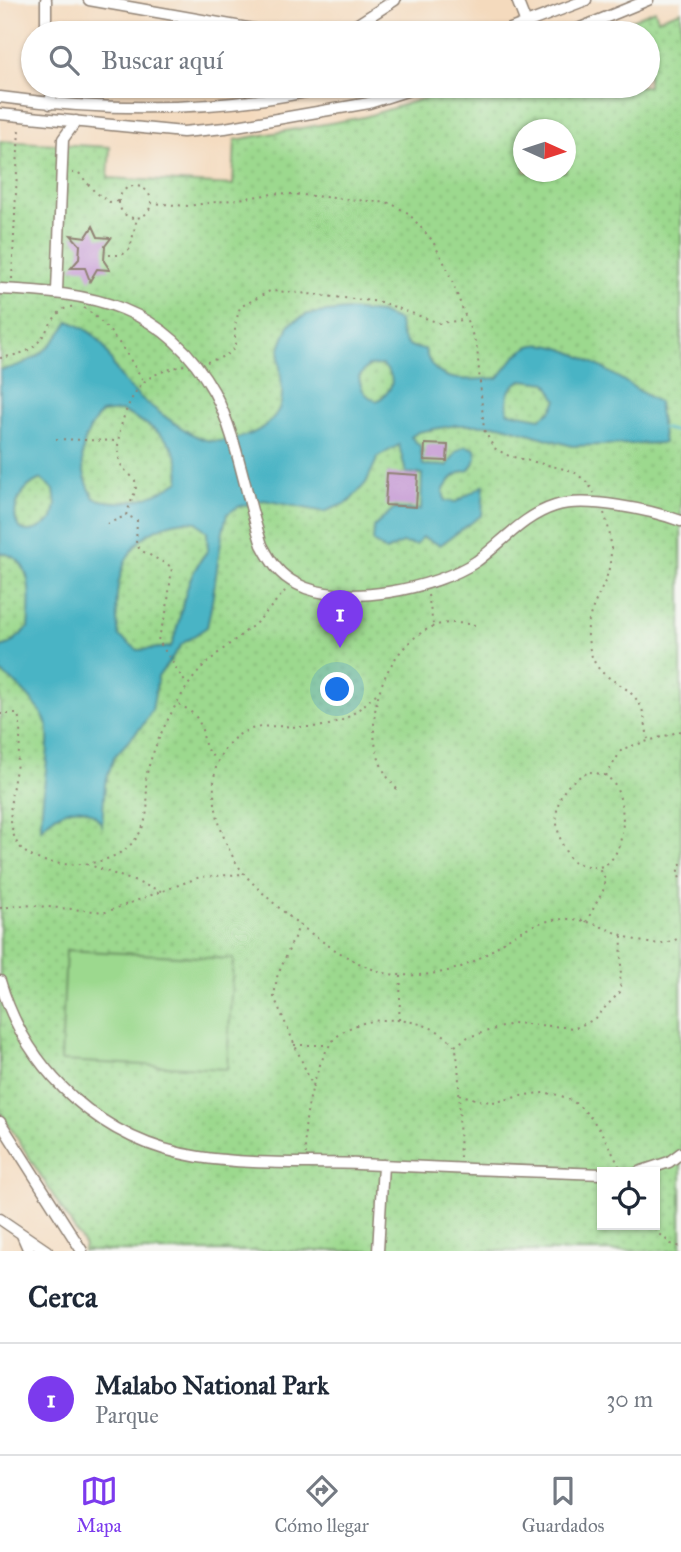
<!DOCTYPE html>
<html lang="es">
<head>
<meta charset="utf-8">
<style>
	:root { --surface:#fff; --page:#f6f6f7; --text:#1f2937; --muted:#747a83; --line:#e0e1e3; --accent:#7c3aed }
	body { margin:0; font-family:"IM FELL Great Primer",serif; background:var(--page); color:var(--text) }
	.controls { position:absolute; right:21px; bottom:21px; display:grid; overflow:hidden; border-radius:0px; box-shadow:0 2px 5px #0004 }
	.controls button { width:63px; height:63px; display:grid; place-items:center; padding:0; border:0; border-bottom:2px solid var(--line); background:var(--surface); color:var(--text); font:35px sans-serif }
	.compass { position:absolute; left:513px; top:119px; width:63px; height:63px; border-radius:50%; background:var(--surface); box-shadow:0 2px 5px #0004; rotate:93deg }
	.you { position:absolute; left:338px; top:690px; width:24px; height:24px; margin:-18px; border:5px solid #fff; border-radius:50%; background:#1a73e8; box-shadow:0 0 0 10px #1a73e833 }
	.badge { display:grid; place-items:center; width:46px; height:46px; border-radius:50%; background:var(--accent); color:#fff; font-size:23px; font-weight:700 }
	.pin { position:absolute; translate:-50% -58px; filter:drop-shadow(0 2px 4px #0008) }
	.pin::after { content:''; position:absolute; top:37px; width:24px; height:21px; background:inherit; clip-path:polygon(0 0,100% 0,50% 100%) }
	.list { margin:0; padding:0; list-style:none }
	h2 { display:flex; justify-content:space-between; align-items:center; height:91px; margin:0; padding:0 28px; font-size:30px }
	h2 small { font-size:23px; font-weight:400; color:var(--muted) }
	.list li { display:grid; grid-template-columns:46px 1fr auto; gap:21px; align-items:center; box-sizing:border-box; height:112px; padding:0 28px; border-top:2px solid var(--line) }
	.list b { display:block; font-size:26px; white-space:nowrap }
	.list p { margin:0; font-size:23px; white-space:nowrap; color:var(--muted) }
	.list em { font-size:23px; font-style:normal; color:var(--muted) }
	.icon { flex:none; width:38px; height:38px; fill:none; stroke:currentColor; stroke-width:2; stroke-linecap:round; stroke-linejoin:round }
	.map { position:relative; flex:none; width:681px; height:1251px; overflow:hidden }
	.search { position:absolute; background:var(--surface); box-shadow:0 2px 5px #0004; left:21px; right:21px; top:21px; height:77px; display:flex; align-items:center; gap:18px; box-sizing:border-box; padding:0 24px; border-radius:38px; color:var(--muted); font-size:26px }
	.sheet { height:203px; background:var(--surface) }
	nav { display:flex; justify-content:space-around; align-items:center; box-sizing:border-box; height:98px; border-top:2px solid var(--line); background:var(--surface); font-size:19px; color:var(--muted) }
	nav a { display:grid; justify-items:center; gap:4px }
	nav .on { color:var(--accent) }
	.map>svg:first-child { display:block }
	.grass { fill:url(#grass-dots); stroke:#64825c; stroke-width:2; fill-rule:evenodd }
	.garden { fill:#9cd98e; stroke:#64825c; stroke-width:2 }
	.water { fill:#48b4c5; stroke:#3a7078; stroke-width:2; fill-rule:evenodd }
	.lines { fill:none; stroke-linecap:round; stroke-linejoin:round }
	.stream { stroke:#48b4c5; stroke-width:2.5 }
	.building { fill:#c191d1 }
	.minor-casing { stroke:#908274; stroke-width:13 }
	.path { stroke:#908274; stroke-width:2; stroke-dasharray:2 5; stroke-linecap:butt }
	.minor { stroke:#fff; stroke-width:10 }
</style>
</head>
<body>
<div class="map">
<svg width="681" height="1251" viewBox="0 0 681 1251">
	<defs>
		<pattern id="grass-dots" width="8" height="8" patternUnits="userSpaceOnUse" patternTransform="scale(1.75)"><rect width="8" height="8" fill="#9cd98e"/><path d="M2 2h.1M6 6h.1" fill="none" stroke="#87ba7b" stroke-width="1.8" stroke-linecap="round"/></pattern>
	</defs>
	<rect width="100%" height="100%" fill="#f6f6f2"/>
	<filter id="ink" filterUnits="userSpaceOnUse"><feTurbulence type="fractalNoise" baseFrequency=".0143" numOctaves="2"/><feDisplacementMap in="SourceGraphic" scale="14" xChannelSelector="R" yChannelSelector="G"/><feConvolveMatrix kernelMatrix="1 2 1 2 8 2 1 2 1" color-interpolation-filters="sRGB"/></filter>
	<filter id="wash" filterUnits="userSpaceOnUse"><feTurbulence type="fractalNoise" baseFrequency=".00686" numOctaves="4" result="noise"/><feDisplacementMap in="SourceGraphic" scale="28" xChannelSelector="R" yChannelSelector="G"/><feGaussianBlur stdDeviation="1.57" result="paint"/><feColorMatrix in="noise" values="0 0 0 0 0 0 0 0 0 0 0 0 0 0 0 0 0 1.4 0 .05"/><feComposite in="paint" operator="in"/></filter>
	<g filter="url(#wash)">
		<rect width="100%" height="100%" fill="#f4dabd"/>
		<path class="grass" d="M 655,10 L 658,19 L 681,11 L 681,1251 L 83,1251 L 85,1246 L 0,1111 L 0,141 L 110,147 L 108,178 L 233,185 L 235,140 L 364,117 L 464,86 L 648,86 L 648,33 L 600,33 ZM 524,130 L 566,130 L 566,172 L 524,172 ZM 602,1172 L 655,1172 L 655,1225 L 602,1225 Z"/>
		<path class="garden" d="M 66,950 L 233,959 L 227,1069 L 61,1061 Z"/>
		<path class="water" d="M 346,310 L 380,313 L 399,321 C 400,339 406,349 425,349 C 433,386 467,380 498,378 C 507,367 519,348 534,345 C 567,339 629,386 658,402 L 664,443 L 572,446 L 500,425 L 456,425 L 418,432 L 411,437 L 420,446 L 423,465 L 447,466 L 457,451 L 466,446 L 475,449 L 476,459 L 469,470 C 455,473 450,479 443,491 L 445,501 L 456,502 L 484,485 L 482,515 L 440,545 L 422,537 L 416,545 L 402,543 L 386,551 L 373,542 L 374,527 L 393,509 L 421,510 L 422,474 L 406,473 L 399,445 L 378,457 L 366,483 L 349,502 L 324,512 L 264,500 L 238,507 L 227,514 C 217,552 216,589 207,627 L 182,644 L 158,677 L 152,710 L 143,725 L 114,757 L 105,784 L 102,825 C 86,797 58,809 41,829 C 40,805 52,741 47,725 C 40,705 17,683 0,672 L 0,647 L 10,644 L 28,628 C 30,603 36,556 0,553 L 0,370 C 32,365 52,348 69,321 C 111,339 101,351 124,381 C 136,397 187,435 206,440 C 218,443 237,439 248,435 C 261,431 278,417 281,403 C 285,386 277,366 280,349 C 282,341 287,333 289,324 L 308,314 ZM 382,365 C 398,377 393,391 377,401 C 365,396 361,390 359,377 L 368,366 ZM 522,380 L 547,383 L 557,400 L 552,410 L 540,418 L 508,412 C 506,397 507,387 522,380 ZM 121,411 C 153,426 184,443 179,481 C 153,498 124,508 94,498 C 77,467 78,440 101,413 ZM 41,479 L 54,490 L 56,505 L 53,518 C 11,558 0,495 41,479 ZM 185,521 L 197,522 L 207,532 L 208,550 C 181,583 185,609 171,647 L 138,650 L 119,636 C 110,582 124,528 185,521 Z"/>
		<g class="lines">
			<path class="stream" d="M 662,428 L 681,433"/>
		</g>
		<g id="blocks">
			<path class="building" d="M 93,226 L 98,237 L 111,238 L 105,246 L 104,261 L 110,270 L 97,269 L 90,281 L 85,268 L 71,268 L 79,259 L 80,245 L 71,235 L 86,237 Z
				M 425,444 L 448,445 L 447,461 L 424,460 Z
				M 387,473 L 418,475 L 416,507 L 385,505 Z"/>
		</g>
	</g>
	<g filter="url(#ink)">
		<use href="#blocks" fill-opacity="0" stroke="#908274" stroke-width="2"/>
		<g class="lines">
			<defs>
				<path id="minor" d="M 46,0 L 46,33
					M 89,0 L 276,33
					M 517,0 L 526,23
					M 332,33 L 350,29 L 395,0
					M 500,33 L 586,0
					M 568,33 L 648,0
					M 0,97 C 109,112 226,112 334,86
					M 50,104 L 53,86
					M 0,114 L 183,132 L 225,128 L 369,103 L 422,86
					M 0,289 C 91,293 165,304 214,392 C 237,436 246,497 262,545 C 271,562 279,575 297,584 C 342,608 436,589 477,561 C 503,542 523,516 555,506 C 585,496 651,510 681,521
					M 57,291 L 63,139 L 76,121
					M 0,981 C 27,1073 103,1142 199,1157 C 251,1165 306,1162 358,1164 C 439,1168 521,1171 602,1174
					M 0,1122 L 82,1251
					M 639,1172 L 669,1162 L 681,1153
					M 0,1219 L 47,1251
					M 22,1235 L 29,1251
					M 378,1251 L 383,1165"/>
			</defs>
			<use href="#minor" class="minor-casing"/>
			<path class="path" d="M 72,173 L 79,173 L 94,191 L 109,202 L 120,201
				M119 202a16 16 0 1 1 32 0a16 16 0 1 1-32 0Z
				M 151,203 L 188,206 L 280,193 L 390,203 L 408,213 L 432,240 L 447,268 L 477,347 L 484,430 L 494,448 L 509,456 L 573,471 L 588,483 L 594,493
				M 109,255 L 122,255 L 130,249 L 137,218
				M 12,279 L 19,128
				M 84,308 C 111,326 127,354 144,382
				M 0,358 C 11,356 23,354 32,348 C 48,337 54,304 75,307
				M 207,362 L 225,356 L 235,348 L 235,325 L 240,307 L 270,291 L 290,292 L 381,302 L 439,323 L 464,320
				M 184,365 C 171,369 155,372 144,382 C 127,397 109,448 123,468 C 126,472 132,476 135,480 L 136,489 L 126,515 L 137,520 L 136,545 L 142,551 L 172,567 L 167,609 L 158,640 L 187,685
				M 56,439 L 117,441
				M 604,513 C 613,538 614,562 603,586 C 595,603 586,618 588,637 C 592,684 621,675 639,703 C 645,713 646,728 648,739
				M 107,524 L 125,516
				M 428,595 L 433,624
				M 376,694 C 360,709 345,723 323,726 C 285,731 246,713 222,753 C 202,785 222,849 246,876 C 277,910 353,973 398,975 C 418,976 442,974 461,967 C 501,952 515,921 565,919 C 605,917 641,959 681,937
				M 179,704 C 187,709 196,714 200,724 C 206,738 201,750 217,759
				M 0,714 L 18,714 C 28,756 0,797 15,839 C 24,858 43,862 63,864 C 101,867 142,853 147,810 C 149,798 144,785 147,773 C 154,744 171,711 187,687 C 205,659 233,643 257,622 C 267,612 276,601 285,591
				M 590,772 C 595,773 602,774 606,776 C 630,791 629,861 599,867 C 591,868 580,864 572,862 C 550,830 548,787 590,772 Z
				M 606,776 L 622,749 L 681,731
				M 397,789 C 353,744 376,652 432,627 C 445,621 461,623 475,625
				M 681,863 L 678,874 L 681,881
				M 87,864 L 161,891
				M 0,908 L 25,905 L 106,912 L 200,877 L 243,874
				M 586,922 L 603,891 L 605,878 L 598,868
				M 300,924 L 277,977 L 274,997 L 313,1087
				M 399,1020 L 401,976
				M 294,1045 L 329,1045
				M 455,1046 L 468,1037 L 515,1023 L 575,1028 L 593,1020 L 620,992 L 622,936
				M 459,1094 C 501,1108 493,1100 532,1094 C 583,1086 603,1134 622,1172
				M 306,1155 C 300,1127 315,1064 332,1042 C 356,1010 431,1014 454,1045 C 462,1057 458,1136 460,1157
				M 650,1225 L 671,1244 L 681,1247"/>
			<use href="#minor" class="minor"/>
		</g>
	</g>
</svg>
<div class="controls">
<button><svg class="icon" aria-label="locate" viewBox="0 0 24 24"><circle cx="12" cy="12" r="6"/><path d="M12 2v4M12 18v4M2 12h4M18 12h4"/></svg></button>
</div>
<svg class="compass" viewBox="-18 -18 36 36"><path d="M0-13l5 13h-10z" fill="#e53935"/><path d="M0 13l5-13h-10z" fill="#747a83"/></svg>
<div class="you"></div>
<div class="pin badge" style="left:340px;top:648px">1</div>
<div class="search"><svg class="icon" aria-label="search" viewBox="0 0 24 24"><circle cx="10" cy="10" r="6"/><path d="M15 15l6 6"/></svg>Buscar aquí</div>
</div>
<section class="sheet">
<h2>Cerca<small></small></h2>
<ul class="list">
<li><span class="badge">1</span><div><b>Malabo National Park</b><p>Parque</p></div><em>30 m</em></li>
</ul>
</section>
<nav>
<a class="on"><svg class="icon" aria-label="map" viewBox="0 0 24 24"><path d="M3 6l6-2 6 2 6-2v14l-6 2-6-2-6 2zM9 4v14M15 6v14"/></svg>Mapa</a>
<a><svg class="icon" aria-label="directions" viewBox="0 0 24 24"><path d="M12 3l9 9-9 9-9-9zM9 14v-3h6M13 9l2 2-2 2"/></svg>Cómo llegar</a>
<a><svg class="icon" aria-label="saved" viewBox="0 0 24 24"><path d="M7 4h10v16l-5-4-5 4z"/></svg>Guardados</a>
</nav>
</body>
</html>
